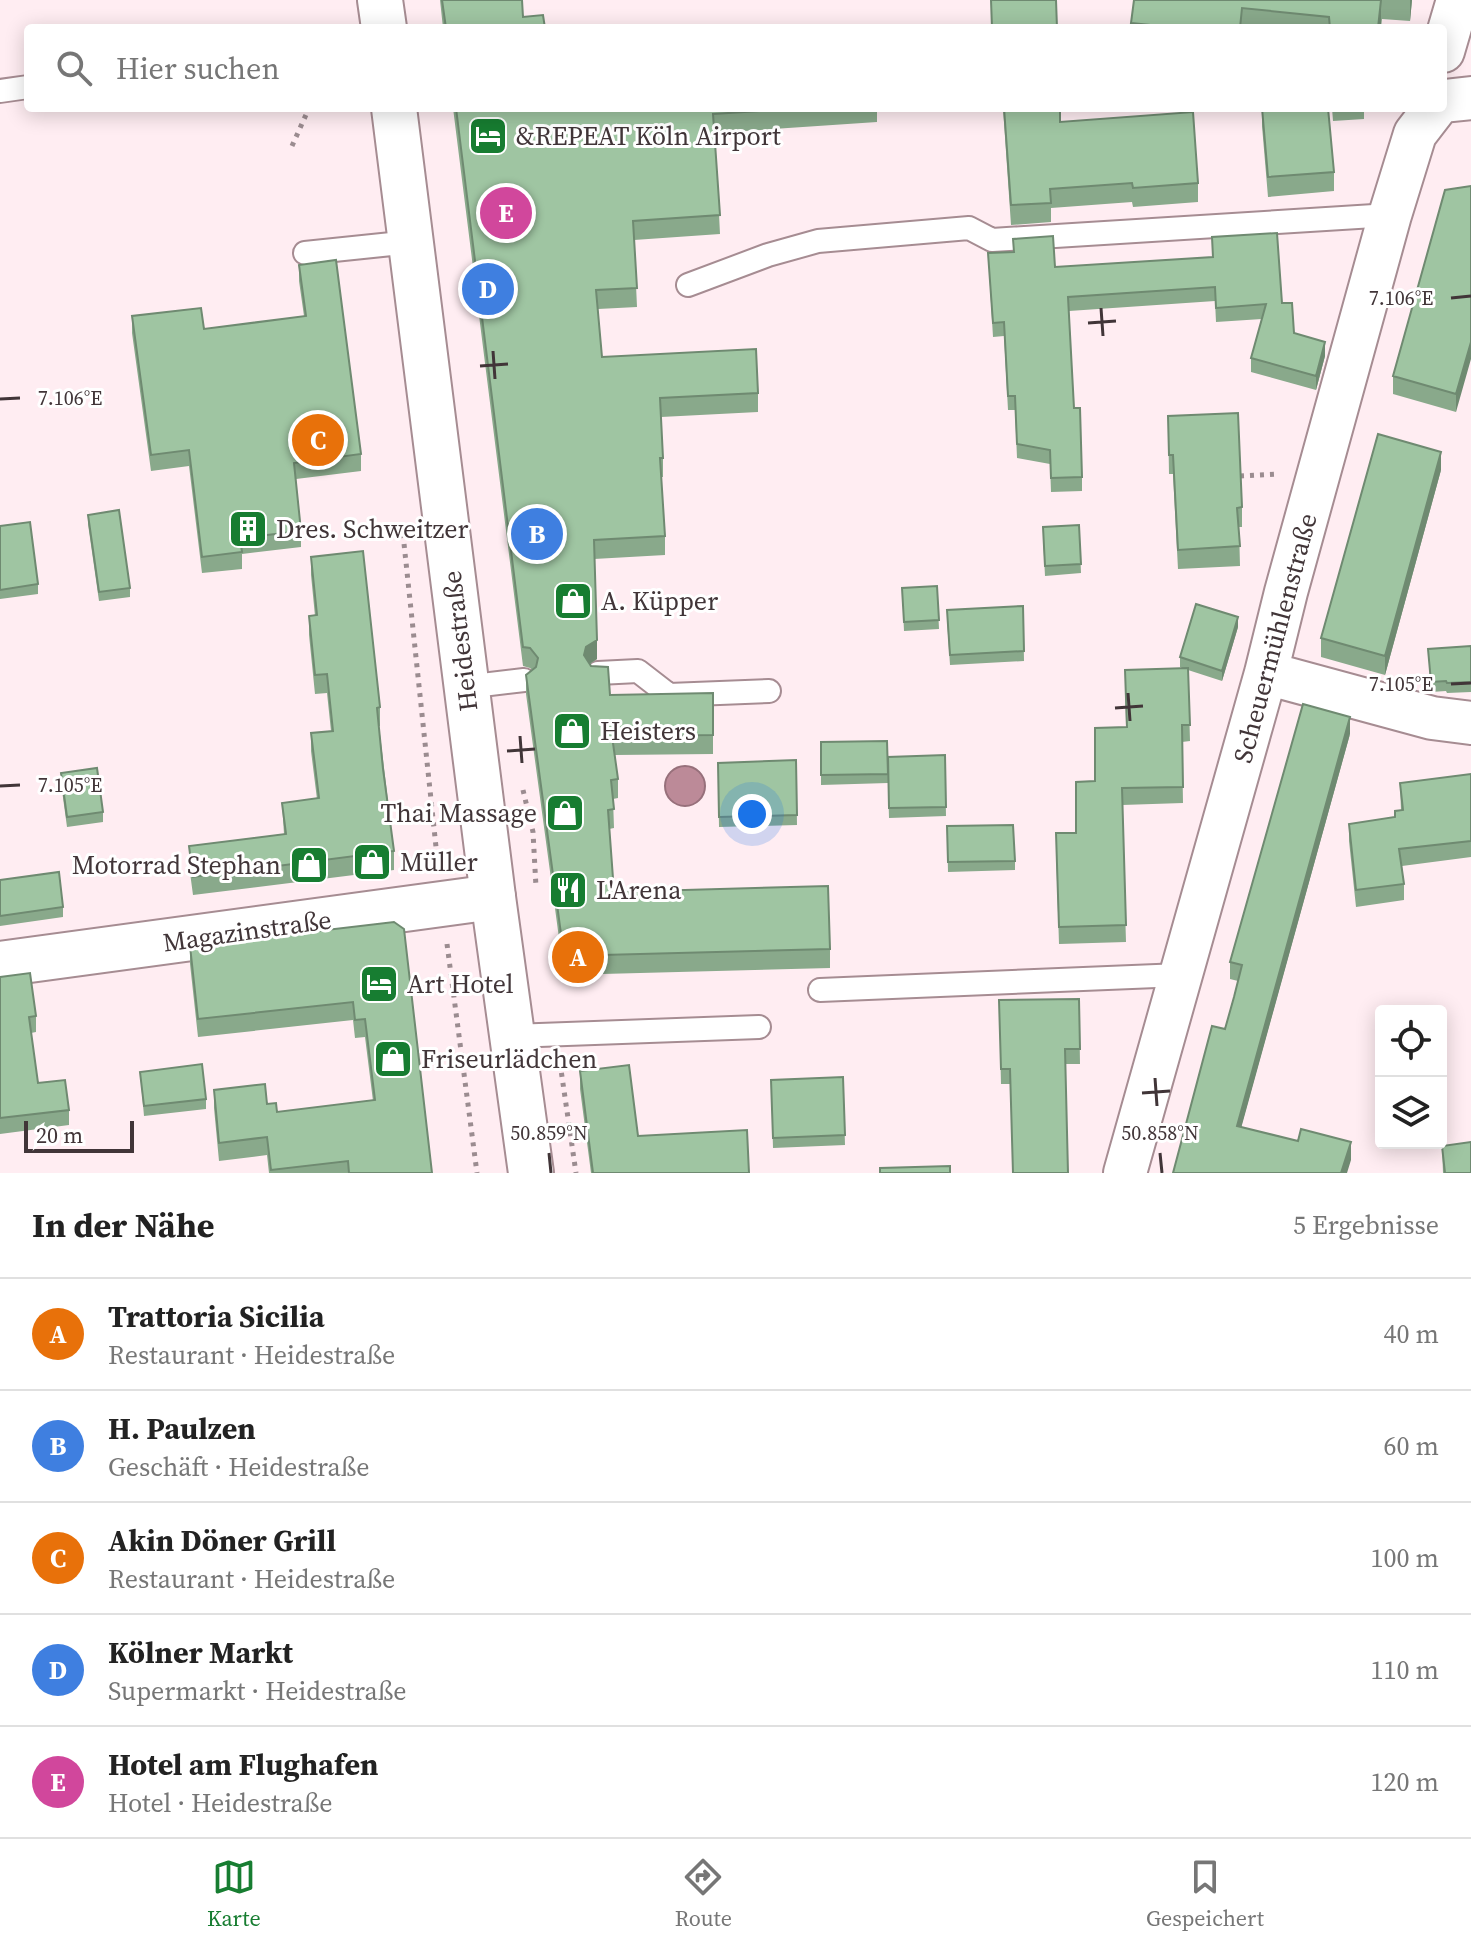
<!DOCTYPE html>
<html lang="de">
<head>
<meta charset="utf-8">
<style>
	:root { --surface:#fff; --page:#f2f2f2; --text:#222; --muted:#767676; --line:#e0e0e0; --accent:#177d31 }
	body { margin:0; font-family:"Source Serif 4",serif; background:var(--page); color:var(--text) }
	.controls { position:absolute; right:24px; bottom:24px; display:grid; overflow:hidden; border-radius:8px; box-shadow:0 4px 20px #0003 }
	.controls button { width:72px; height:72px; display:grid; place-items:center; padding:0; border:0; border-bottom:2px solid var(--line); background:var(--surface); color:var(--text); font:40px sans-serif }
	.scale { position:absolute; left:24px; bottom:20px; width:110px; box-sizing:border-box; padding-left:8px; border:4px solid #413538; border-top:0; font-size:22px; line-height:28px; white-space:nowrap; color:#413538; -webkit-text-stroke:6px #fff; paint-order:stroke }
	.you { position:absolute; left:752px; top:814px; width:28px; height:28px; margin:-20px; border:6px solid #fff; border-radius:50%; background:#1a73e8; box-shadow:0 0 0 12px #1a73e833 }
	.badge { display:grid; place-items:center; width:52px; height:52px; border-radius:50%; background:var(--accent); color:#fff; font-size:26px; font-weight:700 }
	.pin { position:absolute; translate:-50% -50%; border:4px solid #fff; box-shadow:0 2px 8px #0006 }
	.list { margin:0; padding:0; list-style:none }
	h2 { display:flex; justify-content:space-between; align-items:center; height:104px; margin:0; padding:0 32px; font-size:34px }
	h2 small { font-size:26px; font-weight:400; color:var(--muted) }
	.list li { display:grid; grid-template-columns:52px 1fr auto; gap:24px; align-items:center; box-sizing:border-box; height:112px; padding:0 32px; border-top:2px solid var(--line) }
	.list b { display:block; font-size:30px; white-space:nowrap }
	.list p { margin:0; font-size:26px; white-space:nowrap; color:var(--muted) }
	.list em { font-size:26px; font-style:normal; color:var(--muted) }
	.icon { flex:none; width:44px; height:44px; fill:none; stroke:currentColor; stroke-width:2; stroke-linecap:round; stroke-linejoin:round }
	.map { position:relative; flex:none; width:1471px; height:1173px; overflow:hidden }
	.search { position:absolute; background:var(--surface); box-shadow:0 4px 20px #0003; left:24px; right:24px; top:24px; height:88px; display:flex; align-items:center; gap:20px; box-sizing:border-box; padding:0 28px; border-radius:8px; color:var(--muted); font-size:30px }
	.sheet { height:664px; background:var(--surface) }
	nav { display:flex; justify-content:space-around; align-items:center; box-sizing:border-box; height:112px; border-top:2px solid var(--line); background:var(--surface); font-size:22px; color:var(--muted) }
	nav a { display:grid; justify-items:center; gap:4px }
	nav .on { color:var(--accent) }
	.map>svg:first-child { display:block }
	.water { fill:#bc8a98; stroke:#97707b; stroke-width:2 }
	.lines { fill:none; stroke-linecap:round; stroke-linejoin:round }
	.service-casing { stroke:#a68c92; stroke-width:26 }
	.minor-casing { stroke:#a68c92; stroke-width:46 }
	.tertiary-casing { stroke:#a68c92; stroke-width:48 }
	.secondary-casing { stroke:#a68c92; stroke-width:48 }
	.path { stroke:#9b8c90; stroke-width:5; stroke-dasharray:4 6; stroke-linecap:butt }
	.service { stroke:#fff; stroke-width:22 }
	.minor { stroke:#fff; stroke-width:42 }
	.tertiary { stroke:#fff; stroke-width:44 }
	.secondary { stroke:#fff; stroke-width:44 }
	.wall { fill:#89a98b }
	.shaded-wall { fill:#6f8a71 }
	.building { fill:#9fc5a2; stroke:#6f8a71; stroke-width:2 }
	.ticks { fill:none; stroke:#413538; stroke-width:3 }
	.labels { text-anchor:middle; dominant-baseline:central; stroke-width:6; stroke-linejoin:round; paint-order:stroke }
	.poi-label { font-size:26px; fill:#413538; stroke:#fff; text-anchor:start }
	.street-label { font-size:26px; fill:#413538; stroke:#fff }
	.ticks-label { font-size:20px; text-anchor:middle; fill:#413538; stroke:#fff; stroke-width:6; stroke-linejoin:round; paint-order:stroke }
</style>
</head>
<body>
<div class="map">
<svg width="1471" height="1173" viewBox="0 0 1471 1173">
	<rect width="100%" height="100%" fill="#ffedf2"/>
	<path class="water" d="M665 786a20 20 0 1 1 40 0a20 20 0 1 1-40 0Z"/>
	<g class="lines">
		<defs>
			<path id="service" d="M 0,91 L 28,87
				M 305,253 L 411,242
				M 688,285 L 768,255 L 818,241 L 969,228 L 992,240 L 1390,215
				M 598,673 L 638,671 L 669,695 L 769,691
				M 465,687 L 524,680
				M 820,990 L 1181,975
				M 512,1036 L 759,1027"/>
			<path id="minor" d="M 1443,51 L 1458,0
				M 1444,101 L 1471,98
				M 1266,673 L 1432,718 L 1471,723
				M 1125,1173 L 1266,673 L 1286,592 L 1390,215 L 1415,134 L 1435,108"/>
			<path id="tertiary" d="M 380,0 L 384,28
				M 394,108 L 493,897"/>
			<path id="secondary" d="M 0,964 L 493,897 L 531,1173"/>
		</defs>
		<use href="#service" class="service-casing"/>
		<use href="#minor" class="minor-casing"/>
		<use href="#tertiary" class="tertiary-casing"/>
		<use href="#secondary" class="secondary-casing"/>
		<path class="path" d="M 292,146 L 309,108
			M 1240,476 L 1279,474
			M 403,534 L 438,866
			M 523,790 L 533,832 L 536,887
			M 447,944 L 477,1173
			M 560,1063 L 576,1173"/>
		<use href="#service" class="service"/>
		<use href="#minor" class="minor"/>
		<use href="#tertiary" class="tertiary"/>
		<use href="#secondary" class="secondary"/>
	</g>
	<path class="wall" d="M 440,0 L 522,0 L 523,17 L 545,28 L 443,28 Z
		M 1134,0 L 1412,0 L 1410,21 L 1382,19 L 1381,28 L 1131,28 Z
		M 453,108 L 877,108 L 877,122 L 715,133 L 720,234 L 634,240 L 637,307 L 598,309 L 602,357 L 758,393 L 758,412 L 661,417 L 663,458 L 663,477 L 661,477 L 665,536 L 665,555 L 594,559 L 597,659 L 590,664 L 610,695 L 713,693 L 713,754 L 615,755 L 618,779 L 618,798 L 613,799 L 614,828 L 609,829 L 614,892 L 830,949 L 830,968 L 564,975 L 526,694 L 526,675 L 532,670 L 530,668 L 523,666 Z
		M 994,108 L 1060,108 L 1060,122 L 1198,183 L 1198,202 L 1133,207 L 1132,202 L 1051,208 L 1051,222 L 1011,225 L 1003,108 Z
		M 1262,108 L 1334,172 L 1334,191 L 1268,197 L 1262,126 Z
		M 1332,108 L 1364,108 L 1364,119 L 1333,121 Z
		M 1471,186 L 1456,412 L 1393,394 L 1393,376 Z
		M 1212,237 L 1282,303 L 1294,333 L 1325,356 L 1316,390 L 1251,372 L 1251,358 L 1262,319 L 1216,322 L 1215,301 L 1069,311 L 1074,408 L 1082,477 L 1082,491 L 1051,492 L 1050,464 L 1017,458 L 1015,410 L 1008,410 L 1004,336 L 993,337 L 988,253 L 1013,252 L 1013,239 L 1055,267 L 1212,257 Z
		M 299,265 L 361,454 L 361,471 L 296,479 L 301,531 L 301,547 L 242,554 L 242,569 L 202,573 L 189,466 L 151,471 L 132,333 L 132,316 L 204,329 L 304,316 L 299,281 Z
		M 1168,416 L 1242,507 L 1242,527 L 1239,527 L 1240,566 L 1178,569 L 1173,474 L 1169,474 Z
		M 1441,470 L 1385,675 L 1321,657 L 1321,638 Z
		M 88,515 L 130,588 L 130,597 L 99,601 L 88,524 Z
		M 1079,525 L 1081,573 L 1045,576 L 1043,537 Z
		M 0,526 L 38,584 L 38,594 L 0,599 Z
		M 311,557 L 380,707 L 380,726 L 379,726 L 394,851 L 394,870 L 193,895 L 189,865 L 189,846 L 284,834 L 282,803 L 317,799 L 311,751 L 311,733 L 331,731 L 327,693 L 315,694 L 309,635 L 309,616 L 315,616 L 311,575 Z
		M 937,586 L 939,629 L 904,631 L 902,588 Z
		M 1023,606 L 1024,661 L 950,665 L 947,620 Z
		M 1238,627 L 1222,681 L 1188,670 L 1190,741 L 1182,742 L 1183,803 L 1122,805 L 1126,942 L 1059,944 L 1056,850 L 1076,833 L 1095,781 L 1126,727 L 1125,670 L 1182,668 L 1180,667 L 1180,657 Z
		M 1471,646 L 1471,692 L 1447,693 L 1446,691 L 1431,692 L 1428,649 Z
		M 1350,734 L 1241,1127 L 1351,1160 L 1173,1173 L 1225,1029 L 1238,981 L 1230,979 L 1230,962 Z
		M 821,742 L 888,766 L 945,755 L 946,816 L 889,818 L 888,781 L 888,783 L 821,785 Z
		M 796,760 L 797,825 L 719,827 L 718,763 Z
		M 61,773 L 103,812 L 103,822 L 67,827 L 61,783 Z
		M 1471,774 L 1471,857 L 1402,866 L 1404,884 L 1404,900 L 1356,907 L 1349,841 L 1349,824 L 1395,818 L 1395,811 L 1401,810 L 1400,783 Z
		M 947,826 L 1015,861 L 1015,870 L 948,872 Z
		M 0,880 L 63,907 L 63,917 L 0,926 Z
		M 394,922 L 432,1173 L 269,1173 L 267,1155 L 219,1161 L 214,1108 L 214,1090 L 267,1104 L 277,1112 L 373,1101 L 365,1037 L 355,1038 L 353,1020 L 198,1037 L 190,964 L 190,946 Z
		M 0,977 L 36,1016 L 36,1032 L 31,1033 L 38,1083 L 69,1110 L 69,1125 L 0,1134 Z
		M 1079,999 L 1080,1064 L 1065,1064 L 1010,1084 L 1001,1084 L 999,1000 Z
		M 580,1071 L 638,1136 L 749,1173 L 591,1173 L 580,1089 Z
		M 140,1072 L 206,1099 L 206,1109 L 144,1116 Z
		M 843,1077 L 845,1145 L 773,1148 L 771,1080 Z
		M 1442,1146 L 1471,1173 L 1443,1173 Z"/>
	<path class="shaded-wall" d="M 1381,0 L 1381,28 L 1378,28 Z
		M 1410,0 L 1412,0 L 1410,21 Z
		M 1325,342 L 1325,356 L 1316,390 L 1316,376 Z
		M 1471,342 L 1471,359 L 1456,412 L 1456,394 Z
		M 1441,452 L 1441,470 L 1385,675 L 1385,656 Z
		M 1238,617 L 1238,627 L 1222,681 L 1222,671 Z
		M 597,640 L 597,659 L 586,666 L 584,655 L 586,647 Z
		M 1350,717 L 1350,734 L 1237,1143 L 1237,1126 Z
		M 1351,1142 L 1351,1160 L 1347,1173 L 1341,1173 Z"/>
	<path class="building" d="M 442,0 L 522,0 L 523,17 L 543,15 L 545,28 L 446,28 Z
		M 991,0 L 1056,0 L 1057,28 L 992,28 Z
		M 1134,0 L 1381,0 L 1378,28 L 1330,28 L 1329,17 L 1242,8 L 1240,28 L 1180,28 L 1131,23 Z
		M 456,108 L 807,108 L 713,114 L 720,215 L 633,221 L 637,288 L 596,290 L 602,357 L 756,349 L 758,393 L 660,398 L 663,458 L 660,458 L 665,536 L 594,540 L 597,640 L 586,647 L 584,655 L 591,666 L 608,667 L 610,695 L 713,693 L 713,735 L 612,736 L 618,779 L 611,780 L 614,809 L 608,810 L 614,892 L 828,886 L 830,949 L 564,956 L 526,675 L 536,667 L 538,658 L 530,648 L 523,647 Z
		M 1004,108 L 1060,108 L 1060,122 L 1193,112 L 1198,183 L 1133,188 L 1132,183 L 1050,189 L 1051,203 L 1011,205 Z
		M 1262,108 L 1328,108 L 1334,172 L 1268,177 Z
		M 1471,186 L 1471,342 L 1456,394 L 1393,376 L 1445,190 Z
		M 1277,233 L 1282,303 L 1292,303 L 1294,333 L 1325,342 L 1316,376 L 1251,358 L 1266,304 L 1216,308 L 1215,287 L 1068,297 L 1074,408 L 1080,408 L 1082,477 L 1051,478 L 1050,450 L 1017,444 L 1015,396 L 1008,396 L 1004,322 L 993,323 L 988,253 L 1014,252 L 1013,239 L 1053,236 L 1055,267 L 1213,257 L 1212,237 Z
		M 336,260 L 361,454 L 294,463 L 301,531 L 240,538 L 242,552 L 202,557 L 189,450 L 151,455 L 132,316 L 201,308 L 204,329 L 306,316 L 299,265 Z
		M 1238,413 L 1242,507 L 1237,508 L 1240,546 L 1178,550 L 1173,455 L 1169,455 L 1168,416 Z
		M 1378,434 L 1441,452 L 1385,656 L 1321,638 Z
		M 119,510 L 130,588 L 99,592 L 88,515 Z
		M 30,522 L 38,584 L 0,590 L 0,526 Z
		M 1079,525 L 1081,564 L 1045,566 L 1043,527 Z
		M 363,551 L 380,707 L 377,708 L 383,769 L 394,851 L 193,877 L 189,846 L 286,834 L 282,803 L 319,798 L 311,733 L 333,731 L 327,674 L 315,675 L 309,616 L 317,615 L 311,557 Z
		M 937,586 L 939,620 L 904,622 L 902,588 Z
		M 1196,604 L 1238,617 L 1222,671 L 1180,657 Z
		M 1023,606 L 1024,651 L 950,655 L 947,610 Z
		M 1471,646 L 1471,682 L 1447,683 L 1446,681 L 1431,682 L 1428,649 Z
		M 1188,668 L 1190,725 L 1182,725 L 1183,787 L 1122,788 L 1126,925 L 1059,927 L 1056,833 L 1076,833 L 1076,782 L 1095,781 L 1095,728 L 1127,727 L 1125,670 Z
		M 1303,704 L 1350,717 L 1237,1126 L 1298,1141 L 1301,1129 L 1351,1142 L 1341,1173 L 1173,1173 L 1212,1026 L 1225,1029 L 1234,997 L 1242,965 L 1230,962 Z
		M 887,741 L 888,774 L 821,775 L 821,742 Z
		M 945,755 L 946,807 L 889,808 L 888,757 Z
		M 796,760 L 797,815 L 719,817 L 718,763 Z
		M 97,768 L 103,812 L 67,817 L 61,773 Z
		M 1471,774 L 1471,841 L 1399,849 L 1404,884 L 1356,890 L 1349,824 L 1395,817 L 1395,811 L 1403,810 L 1400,783 Z
		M 1013,825 L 1015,861 L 948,862 L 947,826 Z
		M 59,872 L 63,907 L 0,916 L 0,880 Z
		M 394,922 L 404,929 L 432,1173 L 349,1173 L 348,1161 L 271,1170 L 267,1137 L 219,1143 L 214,1090 L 265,1084 L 267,1104 L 276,1103 L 277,1112 L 375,1100 L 365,1019 L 355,1020 L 353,1002 L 198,1019 L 190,946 Z
		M 30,973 L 36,1016 L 29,1017 L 38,1083 L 65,1080 L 69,1110 L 0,1118 L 0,977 Z
		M 1079,999 L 1080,1049 L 1065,1049 L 1068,1173 L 1013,1173 L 1010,1069 L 1001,1069 L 999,1000 Z
		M 202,1064 L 206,1099 L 144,1106 L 140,1072 Z
		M 629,1065 L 638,1136 L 747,1130 L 749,1173 L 593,1173 L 580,1071 Z
		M 843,1077 L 845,1135 L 773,1138 L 771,1080 Z
		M 1471,1142 L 1471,1173 L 1445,1173 L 1442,1146 Z
		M 950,1166 L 950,1173 L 880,1173 L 880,1168 Z"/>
	<path class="ticks" d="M 1451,298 L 1471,296M 1101,308 L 1103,336M 1088,323 L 1116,321M 493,351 L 495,379M 480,366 L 508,364M 0,399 L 20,398M 1451,684 L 1471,683M 1128,693 L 1130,721M 1115,708 L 1143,706M 520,736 L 522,763M 507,751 L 535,749M 0,786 L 20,785M 1155,1078 L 1157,1106M 1142,1093 L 1170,1091M 549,1153 L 551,1173M 1160,1153 L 1162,1173"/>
	<defs>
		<symbol id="hotel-square" viewBox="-11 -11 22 22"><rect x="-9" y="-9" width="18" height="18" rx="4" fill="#177d31" stroke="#fff"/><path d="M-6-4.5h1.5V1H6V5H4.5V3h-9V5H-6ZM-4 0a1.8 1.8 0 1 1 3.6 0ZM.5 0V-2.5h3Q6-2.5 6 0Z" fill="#fff"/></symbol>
		<symbol id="building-square" viewBox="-11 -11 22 22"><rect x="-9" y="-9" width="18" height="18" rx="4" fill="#177d31" stroke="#fff"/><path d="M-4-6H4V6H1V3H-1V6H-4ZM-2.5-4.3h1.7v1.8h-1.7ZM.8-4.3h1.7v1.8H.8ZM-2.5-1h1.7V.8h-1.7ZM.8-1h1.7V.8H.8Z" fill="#fff"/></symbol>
		<symbol id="shop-square" viewBox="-11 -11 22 22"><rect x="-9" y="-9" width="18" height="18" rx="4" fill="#177d31" stroke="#fff"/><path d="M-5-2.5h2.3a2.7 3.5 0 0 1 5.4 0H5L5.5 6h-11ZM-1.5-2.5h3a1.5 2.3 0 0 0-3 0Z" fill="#fff"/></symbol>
		<symbol id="restaurant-square" viewBox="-11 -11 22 22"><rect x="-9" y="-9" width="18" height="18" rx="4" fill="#177d31" stroke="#fff"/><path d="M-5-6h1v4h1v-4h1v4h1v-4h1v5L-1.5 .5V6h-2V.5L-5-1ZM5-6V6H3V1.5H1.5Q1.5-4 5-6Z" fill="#fff"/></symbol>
	</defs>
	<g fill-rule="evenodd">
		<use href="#hotel-square" x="466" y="114" width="44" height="44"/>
		<use href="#building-square" x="226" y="507" width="44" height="44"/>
		<use href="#shop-square" x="551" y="579" width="44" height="44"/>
		<use href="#shop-square" x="550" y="709" width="44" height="44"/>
		<use href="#shop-square" x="543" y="791" width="44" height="44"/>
		<use href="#shop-square" x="350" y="840" width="44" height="44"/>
		<use href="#shop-square" x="287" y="843" width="44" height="44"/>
		<use href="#restaurant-square" x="546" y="868" width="44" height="44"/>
		<use href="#hotel-square" x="357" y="962" width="44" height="44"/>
		<use href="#shop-square" x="371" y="1037" width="44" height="44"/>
	</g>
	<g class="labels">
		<g class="poi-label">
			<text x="516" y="136">&amp;REPEAT Köln Airport</text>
			<text x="276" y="529">Dres. Schweitzer</text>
			<text x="601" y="601">A. Küpper</text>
			<text x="600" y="731">Heisters</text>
			<text x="537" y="813" text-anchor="end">Thai Massage</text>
			<text x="400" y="862">Müller</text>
			<text x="281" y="865" text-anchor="end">Motorrad Stephan</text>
			<text x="596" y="890">L'Arena</text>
			<text x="407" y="984">Art Hotel</text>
			<text x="421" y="1059">Friseurlädchen</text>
		</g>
		<g class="street-label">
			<text transform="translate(1275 638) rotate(-75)">Scheuermühlenstraße</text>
			<text transform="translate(460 641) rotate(-97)">Heidestraße</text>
			<text transform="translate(247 931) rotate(-8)">Magazinstraße</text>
		</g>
	</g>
	<g class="ticks-label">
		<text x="1401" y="305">7.106°E</text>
		<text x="70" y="405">7.106°E</text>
		<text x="1401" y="691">7.105°E</text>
		<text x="70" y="792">7.105°E</text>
		<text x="549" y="1140">50.859°N</text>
		<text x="1160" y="1140">50.858°N</text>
	</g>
</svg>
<div class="controls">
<button><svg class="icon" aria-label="locate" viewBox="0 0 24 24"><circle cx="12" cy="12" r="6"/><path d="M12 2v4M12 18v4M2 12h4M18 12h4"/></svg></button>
<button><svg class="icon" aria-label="layers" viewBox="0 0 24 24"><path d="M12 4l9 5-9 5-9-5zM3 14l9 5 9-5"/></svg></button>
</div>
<div class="scale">20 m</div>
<div class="you"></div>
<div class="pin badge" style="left:578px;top:957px;background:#e8710a">A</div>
<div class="pin badge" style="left:537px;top:534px;background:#3f7fe0">B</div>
<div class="pin badge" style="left:318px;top:440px;background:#e8710a">C</div>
<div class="pin badge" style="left:488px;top:289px;background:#3f7fe0">D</div>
<div class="pin badge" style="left:506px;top:213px;background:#d1479c">E</div>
<div class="search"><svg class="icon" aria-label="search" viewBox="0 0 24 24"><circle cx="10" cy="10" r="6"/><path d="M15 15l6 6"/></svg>Hier suchen</div>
</div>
<section class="sheet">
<h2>In der Nähe<small>5 Ergebnisse</small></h2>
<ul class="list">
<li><span class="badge" style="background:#e8710a">A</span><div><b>Trattoria Sicilia</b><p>Restaurant · Heidestraße</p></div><em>40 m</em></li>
<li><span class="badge" style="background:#3f7fe0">B</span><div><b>H. Paulzen</b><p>Geschäft · Heidestraße</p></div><em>60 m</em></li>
<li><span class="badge" style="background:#e8710a">C</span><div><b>Akin Döner Grill</b><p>Restaurant · Heidestraße</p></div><em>100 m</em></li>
<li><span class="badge" style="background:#3f7fe0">D</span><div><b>Kölner Markt</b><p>Supermarkt · Heidestraße</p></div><em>110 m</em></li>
<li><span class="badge" style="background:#d1479c">E</span><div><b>Hotel am Flughafen</b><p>Hotel · Heidestraße</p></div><em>120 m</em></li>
</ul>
</section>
<nav>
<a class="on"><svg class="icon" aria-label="map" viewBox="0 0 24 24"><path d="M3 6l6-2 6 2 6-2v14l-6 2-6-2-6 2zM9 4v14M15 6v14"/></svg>Karte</a>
<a><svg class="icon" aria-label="directions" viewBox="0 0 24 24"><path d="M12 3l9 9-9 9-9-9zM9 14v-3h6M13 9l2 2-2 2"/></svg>Route</a>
<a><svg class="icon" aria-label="saved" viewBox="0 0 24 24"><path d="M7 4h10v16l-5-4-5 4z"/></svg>Gespeichert</a>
</nav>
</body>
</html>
